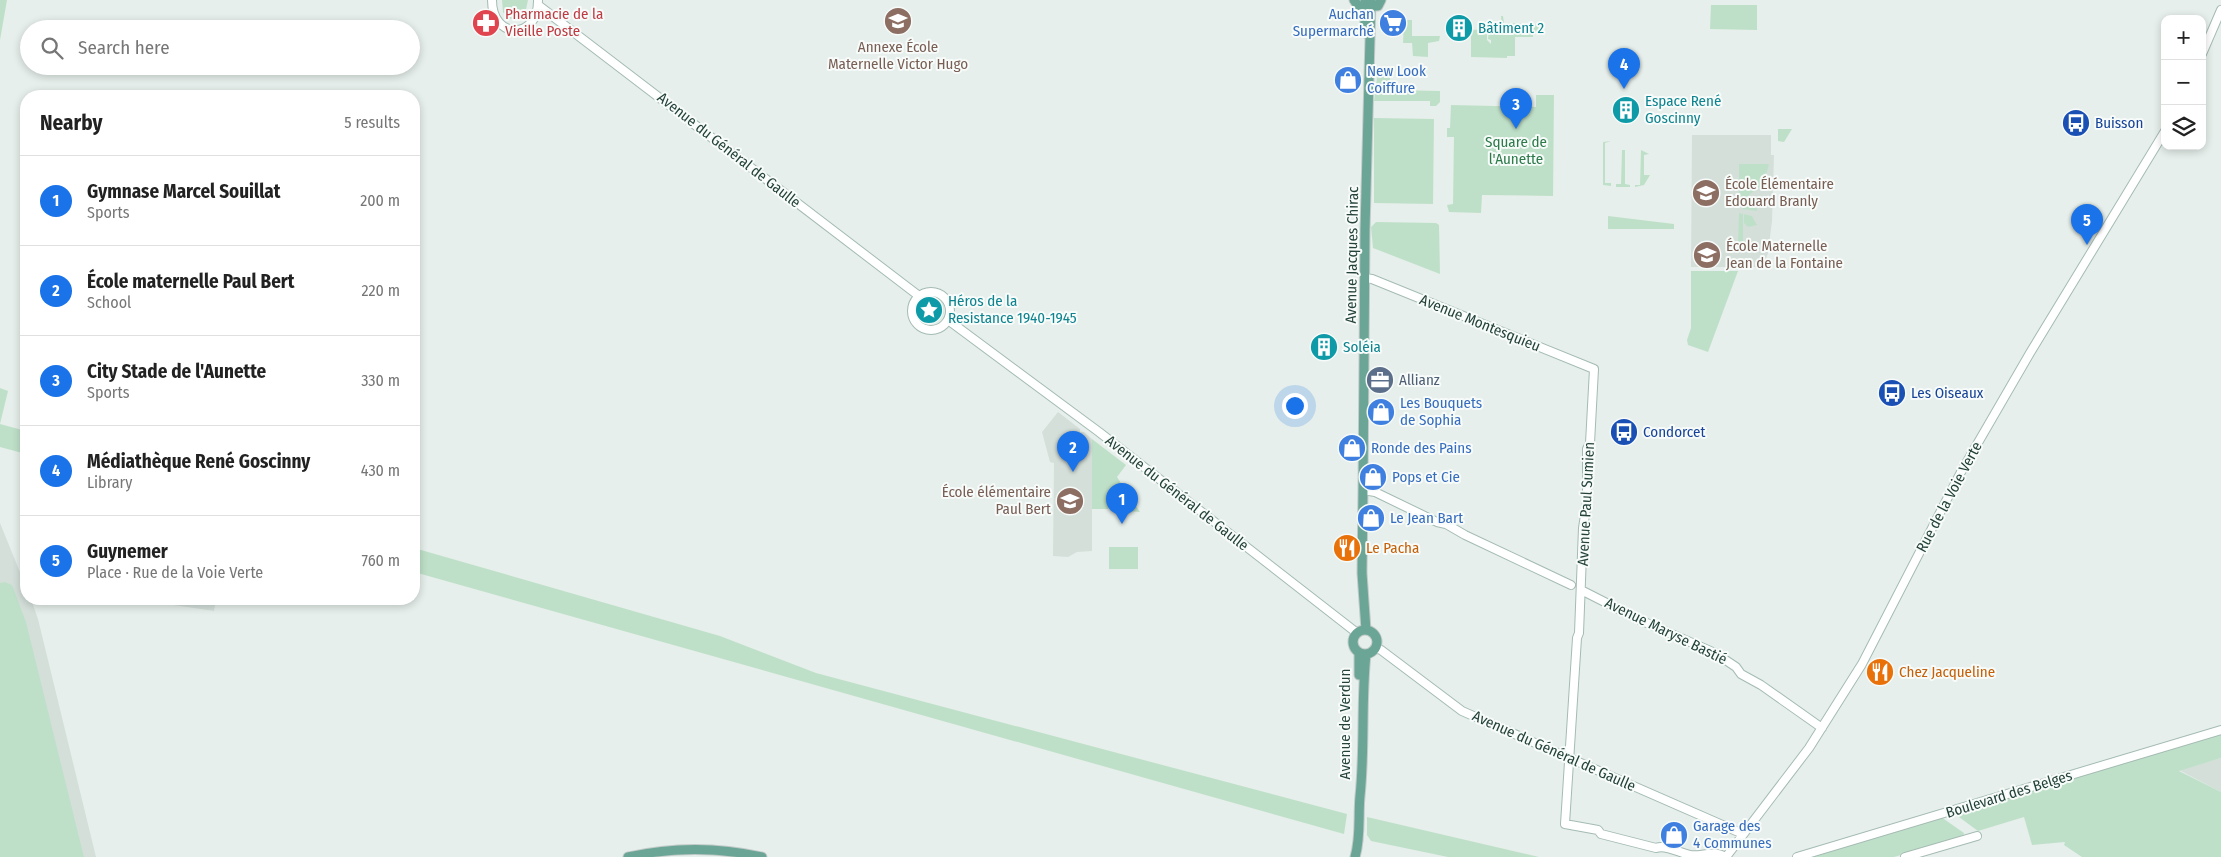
<!DOCTYPE html>
<html lang="en">
<head>
<meta charset="utf-8">
<style>
	:root { --surface:#fff; --page:#f6f6f6; --text:#222; --muted:#767676; --line:#e0e0e0; --accent:#1a73e8 }
	body { margin:0; font-family:"Fira Sans Condensed",sans-serif; background:var(--page); color:var(--text) }
	.controls { position:absolute; right:15px; top:15px; display:grid; overflow:hidden; border-radius:10px; box-shadow:0 2px 8px #0003 }
	.controls button { width:45px; height:45px; display:grid; place-items:center; padding:0; border:0; border-bottom:1px solid var(--line); background:var(--surface); color:var(--text); font:25px sans-serif }
	.you { position:absolute; left:1294px; top:405px; width:18px; height:18px; margin:-12px; border:4px solid #fff; border-radius:50%; background:#1a73e8; box-shadow:0 0 0 8px #1a73e833 }
	.badge { display:grid; place-items:center; width:32px; height:32px; border-radius:50%; background:var(--accent); color:#fff; font-size:16px; font-weight:700 }
	.pin { position:absolute; translate:-50% -41px; filter:drop-shadow(0 1px 2px #0008) }
	.pin::after { content:''; position:absolute; top:26px; width:18px; height:15px; background:inherit; clip-path:polygon(0 0,100% 0,50% 100%) }
	.list { margin:0; padding:0; list-style:none }
	h2 { display:flex; justify-content:space-between; align-items:center; height:65px; margin:0; padding:0 20px; font-size:21px }
	h2 small { font-size:16px; font-weight:400; color:var(--muted) }
	.list li { display:grid; grid-template-columns:32px 1fr auto; gap:15px; align-items:center; box-sizing:border-box; height:90px; padding:0 20px; border-top:1px solid var(--line) }
	.list b { display:block; font-size:19px; white-space:nowrap }
	.list p { margin:0; font-size:16px; white-space:nowrap; color:var(--muted) }
	.list em { font-size:16px; font-style:normal; color:var(--muted) }
	.icon { flex:none; width:28px; height:28px; fill:none; stroke:currentColor; stroke-width:2; stroke-linecap:round; stroke-linejoin:round }
	.map { position:relative; flex:none; width:2221px; height:857px; overflow:hidden }
	.search { position:absolute; background:var(--surface); box-shadow:0 2px 8px #0003; left:20px; top:20px; width:400px; height:55px; display:flex; align-items:center; gap:12px; box-sizing:border-box; padding:0 18px; border-radius:28px; color:var(--muted); font-size:19px }
	.panel { position:absolute; background:var(--surface); box-shadow:0 2px 8px #0003; left:20px; top:90px; width:400px; height:515px; border-radius:20px }
	.map>svg:first-child { display:block }
	.built { fill:#d4dfda }
	.green { fill:#bfe0c8 }
	.lines { fill:none; stroke-linecap:round; stroke-linejoin:round }
	.secondary-casing { stroke:#a4bbb3; stroke-width:10 }
	.primary-casing { stroke:#c2cac8; stroke-width:11 }
	.secondary { stroke:#fff; stroke-width:8 }
	.primary { stroke:#6aa596; stroke-width:9 }
	.labels { text-anchor:middle; dominant-baseline:central; stroke-width:4; stroke-linejoin:round; paint-order:stroke }
	.health-label { font-size:15px; fill:#be3a42; stroke:#f7fbf9; text-anchor:start }
	.shop-label { font-size:15px; fill:#366cbe; stroke:#f7fbf9; text-anchor:start }
	.culture-label { font-size:15px; fill:#0d838f; stroke:#f7fbf9; text-anchor:start }
	.education-label { font-size:15px; fill:#785e54; stroke:#f7fbf9; text-anchor:start }
	.transit-label { font-size:15px; fill:#164399; stroke:#f7fbf9; text-anchor:start }
	.park-label { font-size:15px; fill:#2d7a4b; stroke:#f7fbf9 }
	.street-label { font-size:15px; fill:#24423a; stroke:#f7fbf9 }
	.service-label { font-size:15px; fill:#4e5e75; stroke:#f7fbf9; text-anchor:start }
	.food-label { font-size:15px; fill:#c56008; stroke:#f7fbf9; text-anchor:start }
</style>
</head>
<body>
<div class="map">
<svg width="2221" height="857" viewBox="0 0 2221 857">
	<rect width="100%" height="100%" fill="#e6efeb"/>
	<path class="built" d="M 1692,135 L 1771,135 L 1771,155 L 1774,155 L 1772,221 L 1768,253 L 1762,270 L 1755,267 L 1691,267 Z
		M 1058,412 L 1080,429 L 1080,432 L 1084,432 L 1092,439 L 1092,551 L 1077,552 L 1068,557 L 1053,556 L 1054,463 L 1050,462 L 1042,432 Z
		M 0,523 L 26,587 L 26,599 L 31,599 L 38,619 L 96,857 L 0,857 Z
		M 168,599 L 216,599 L 214,611 L 167,604 Z
		M 2221,758 L 2221,792 L 2179,770 Z"/>
	<path class="green" d="M 0,0 L 7,0 L 0,40 Z
		M 502,0 L 528,0 L 525,14 L 517,20 L 507,18 L 503,12 Z
		M 1711,5 L 1757,5 L 1757,30 L 1710,29 Z
		M 1501,16 L 1503,16 L 1504,23 L 1539,24 L 1539,33 L 1533,33 L 1533,37 L 1515,37 L 1515,56 L 1507,56 L 1507,58 L 1471,57 L 1471,30 L 1487,29 L 1487,40 L 1491,44 L 1491,40 L 1488,39 L 1489,29 L 1518,30 L 1518,25 L 1516,28 L 1502,28 Z
		M 1404,20 L 1412,20 L 1412,36 L 1440,36 L 1439,41 L 1428,43 L 1428,57 L 1413,56 L 1412,43 L 1403,43 Z
		M 1375,73 L 1390,73 L 1390,90 L 1440,91 L 1440,102 L 1436,106 L 1430,106 L 1430,101 L 1374,101 L 1377,78 Z
		M 1536,95 L 1554,95 L 1553,196 L 1482,195 L 1481,213 L 1449,212 L 1447,205 L 1453,204 L 1454,137 L 1447,137 L 1447,128 L 1450,128 L 1451,105 L 1536,107 Z
		M 1374,118 L 1434,119 L 1433,204 L 1374,203 Z
		M 1778,129 L 1792,129 L 1784,142 L 1778,141 Z
		M 1611,141 L 1605,143 L 1605,183 L 1611,183 L 1611,186 L 1603,185 L 1603,142 Z
		M 1622,150 L 1625,150 L 1625,184 L 1630,185 L 1630,187 L 1616,187 L 1616,184 L 1621,184 Z
		M 1641,150 L 1649,154 L 1644,155 L 1644,175 L 1650,175 L 1644,185 L 1635,187 L 1635,185 L 1640,185 Z
		M 1739,164 L 1769,164 L 1764,183 L 1739,203 Z
		M 1757,196 L 1757,211 L 1742,209 Z
		M 1739,213 L 1743,214 L 1743,242 L 1738,242 Z
		M 1744,214 L 1752,216 L 1757,225 L 1748,227 L 1744,223 Z
		M 1608,216 L 1674,224 L 1674,229 L 1608,229 Z
		M 1376,222 L 1436,223 L 1439,225 L 1440,274 L 1373,248 L 1371,227 Z
		M 1691,271 L 1738,271 L 1708,352 L 1688,345 L 1687,340 L 1691,328 Z
		M916 310a14 14 0 1 1 28 0a14 14 0 1 1-28 0Z
		M 0,388 L 8,391 L 0,424 L 26,431 L 26,454 L 0,447 Z
		M 1092,439 L 1126,465 L 1117,477 L 1140,512 L 1127,511 L 1126,505 L 1109,504 L 1108,509 L 1092,509 Z
		M 1109,547 L 1138,547 L 1138,569 L 1109,569 Z
		M 414,548 L 720,636 L 816,673 L 1347,814 L 1344,834 L 414,572 Z
		M 5,582 L 12,585 L 26,622 L 84,857 L 0,857 L 0,583 Z
		M 2221,733 L 2221,758 L 2179,771 L 2221,792 L 2221,857 L 2082,857 L 2064,845 L 2065,842 L 2032,845 L 2024,817 L 1978,831 L 1959,817 L 1962,811 Z
		M 1367,817 L 1539,857 L 1448,857 L 1371,841 L 1367,835 Z
		M 1941,817 L 1964,833 L 1963,837 L 1894,857 L 1808,857 Z"/>
	<g class="lines">
		<defs>
			<path id="secondary" d="M 492,0 C 492,40 538,40 538,1
				M 538,5 L 919,296
				M 2202,54 L 2221,10
				M 1365,278 L 1372,279 L 1594,369 L 1590,443 L 1587,449 L 1587,502 L 1583,528 L 1579,633 L 1577,638 L 1565,824 L 1598,830 L 1601,834 L 1656,848 C 1666,844 1679,853 1690,855 C 1702,857 1714,849 1725,857
				M912 311a19 19 0 1 1 38 0a19 19 0 1 1-38 0Z
				M 948,320 L 1099,432 L 1357,633
				M 1363,490 L 1375,492 L 1437,522 L 1446,524 L 1465,535 L 1571,585
				M 1581,590 L 1640,620 L 1715,653 L 1736,667 L 1741,674 L 1761,685 L 1822,728
				M 1375,648 L 1381,650 L 1462,711 L 1743,834
				M 1726,857 L 1809,748 L 1862,664 L 1961,472 L 2030,353 L 2165,131
				M 1797,857 L 2221,730
				M 1905,857 L 1977,836"/>
			<path id="primary" d="M 1354,0 L 1358,6 L 1378,6 L 1381,0
				M 1365,33 L 1365,0
				M 1366,630 L 1362,573 L 1363,490 L 1365,230 L 1371,0
				M1353 642a12 12 0 1 1 24 0a12 12 0 1 1-24 0Z
				M 1359,675 L 1359,653
				M 628,857 C 672,847 718,847 762,857
				M 1355,857 C 1361,837 1358,817 1360,796 C 1365,749 1361,701 1366,654"/>
		</defs>
		<use href="#secondary" class="secondary-casing"/>
		<use href="#primary" class="primary-casing"/>
		<use href="#secondary" class="secondary"/>
		<use href="#primary" class="primary"/>
	</g>
	<defs>
		<symbol id="school-disc" viewBox="-11 -11 22 22"><circle r="9.5" fill="#8d6e63" stroke="#f7fbf9"/><path d="M0-5L7-2L0 1L-7-2ZM-4 1L0 2.5L4 1V4Q0 6-4 4Z" fill="#fff"/></symbol>
		<symbol id="pharmacy-disc" viewBox="-11 -11 22 22"><circle r="9.5" fill="#e0444e" stroke="#f7fbf9"/><path d="M-2-6h4v4h4v4h-4v4h-4v-4h-4v-4h4Z" fill="#fff"/></symbol>
		<symbol id="supermarket-disc" viewBox="-11 -11 22 22"><circle r="9.5" fill="#3f7fe0" stroke="#f7fbf9"/><path d="M-6-5.5h2.5l.6 2H6L4.5 2H-2.5L-4.4-4H-6ZM-1.5 3.2a1.3 1.3 0 1 0 .1 0ZM3 3.2a1.3 1.3 0 1 0 .1 0Z" fill="#fff"/></symbol>
		<symbol id="building-disc" viewBox="-11 -11 22 22"><circle r="9.5" fill="#0f9aa8" stroke="#f7fbf9"/><path d="M-4-6H4V6H1V3H-1V6H-4ZM-2.5-4.3h1.7v1.8h-1.7ZM.8-4.3h1.7v1.8H.8ZM-2.5-1h1.7V.8h-1.7ZM.8-1h1.7V.8H.8Z" fill="#fff"/></symbol>
		<symbol id="shop-disc" viewBox="-11 -11 22 22"><circle r="9.5" fill="#3f7fe0" stroke="#f7fbf9"/><path d="M-5-2.5h2.3a2.7 3.5 0 0 1 5.4 0H5L5.5 6h-11ZM-1.5-2.5h3a1.5 2.3 0 0 0-3 0Z" fill="#fff"/></symbol>
		<symbol id="bus-disc" viewBox="-11 -11 22 22"><circle r="9.5" fill="#1a4fb4" stroke="#f7fbf9"/><path d="M-5-6H5V4H4V6H2V4H-2V6H-4V4H-5ZM-3.5-4V0h7V-4ZM-3.5 1.2v1.5H-2V1.2ZM2 1.2v1.5H3.5V1.2Z" fill="#fff"/></symbol>
		<symbol id="sight-disc" viewBox="-11 -11 22 22"><circle r="9.5" fill="#0f9aa8" stroke="#f7fbf9"/><path d="M0-6L1.8-2.2L6-1.7L2.9 1.2L3.7 5.4L0 3.3L-3.7 5.4L-2.9 1.2L-6-1.7L-1.8-2.2Z" fill="#fff"/></symbol>
		<symbol id="office-disc" viewBox="-11 -11 22 22"><circle r="9.5" fill="#5c6f8a" stroke="#f7fbf9"/><path d="M-6-3h4V-5.5h4V-3h4V5H-6ZM-1-4.5V-3h2v-1.5ZM-6 0V1H6V0Z" fill="#fff"/></symbol>
		<symbol id="restaurant-disc" viewBox="-11 -11 22 22"><circle r="9.5" fill="#e8710a" stroke="#f7fbf9"/><path d="M-5-6h1v4h1v-4h1v4h1v-4h1v5L-1.5 .5V6h-2V.5L-5-1ZM5-6V6H3V1.5H1.5Q1.5-4 5-6Z" fill="#fff"/></symbol>
	</defs>
	<g fill-rule="evenodd">
		<use href="#school-disc" x="882" y="5" width="32" height="32"/>
		<use href="#pharmacy-disc" x="470" y="7" width="32" height="32"/>
		<use href="#supermarket-disc" x="1377" y="7" width="32" height="32"/>
		<use href="#building-disc" x="1443" y="12" width="32" height="32"/>
		<use href="#shop-disc" x="1332" y="64" width="32" height="32"/>
		<use href="#building-disc" x="1610" y="94" width="32" height="32"/>
		<use href="#bus-disc" x="2060" y="107" width="32" height="32"/>
		<use href="#school-disc" x="1690" y="177" width="32" height="32"/>
		<use href="#school-disc" x="1691" y="239" width="32" height="32"/>
		<use href="#sight-disc" x="913" y="294" width="32" height="32"/>
		<use href="#building-disc" x="1308" y="331" width="32" height="32"/>
		<use href="#office-disc" x="1364" y="364" width="32" height="32"/>
		<use href="#bus-disc" x="1876" y="377" width="32" height="32"/>
		<use href="#shop-disc" x="1365" y="396" width="32" height="32"/>
		<use href="#bus-disc" x="1608" y="416" width="32" height="32"/>
		<use href="#shop-disc" x="1336" y="432" width="32" height="32"/>
		<use href="#shop-disc" x="1357" y="461" width="32" height="32"/>
		<use href="#school-disc" x="1054" y="485" width="32" height="32"/>
		<use href="#shop-disc" x="1355" y="502" width="32" height="32"/>
		<use href="#restaurant-disc" x="1331" y="532" width="32" height="32"/>
		<use href="#restaurant-disc" x="1864" y="656" width="32" height="32"/>
		<use href="#shop-disc" x="1658" y="819" width="32" height="32"/>
	</g>
	<g class="labels">
		<g class="health-label">
			<text x="505" y="14">Pharmacie de la<tspan x="505" dy="17">Vieille Poste</tspan></text>
		</g>
		<g class="shop-label">
			<text x="1374" y="14" text-anchor="end">Auchan<tspan x="1374" dy="17">Supermarché</tspan></text>
			<text x="1367" y="71">New Look<tspan x="1367" dy="17">Coiffure</tspan></text>
			<text x="1400" y="403">Les Bouquets<tspan x="1400" dy="17">de Sophia</tspan></text>
			<text x="1371" y="448">Ronde des Pains</text>
			<text x="1392" y="477">Pops et Cie</text>
			<text x="1390" y="518">Le Jean Bart</text>
			<text x="1693" y="826">Garage des<tspan x="1693" dy="17">4 Communes</tspan></text>
		</g>
		<g class="culture-label">
			<text x="1478" y="28">Bâtiment 2</text>
			<text x="1645" y="101">Espace René<tspan x="1645" dy="17">Goscinny</tspan></text>
			<text x="948" y="301">Héros de la<tspan x="948" dy="17">Resistance 1940-1945</tspan></text>
			<text x="1343" y="347">Soléia</text>
		</g>
		<g class="education-label">
			<text x="898" y="47" text-anchor="middle">Annexe École<tspan x="898" dy="17">Maternelle Victor Hugo</tspan></text>
			<text x="1725" y="184">École Élémentaire<tspan x="1725" dy="17">Edouard Branly</tspan></text>
			<text x="1726" y="246">École Maternelle<tspan x="1726" dy="17">Jean de la Fontaine</tspan></text>
			<text x="1051" y="492" text-anchor="end">École élémentaire<tspan x="1051" dy="17">Paul Bert</tspan></text>
		</g>
		<g class="transit-label">
			<text x="2095" y="123">Buisson</text>
			<text x="1911" y="393">Les Oiseaux</text>
			<text x="1643" y="432">Condorcet</text>
		</g>
		<g class="park-label">
			<text x="1516" y="142">Square de<tspan x="1516" dy="17">l'Aunette</tspan></text>
		</g>
		<g class="street-label">
			<text transform="translate(729 150) rotate(38)">Avenue du Général de Gaulle</text>
			<text transform="translate(1352 255) rotate(-89)">Avenue Jacques Chirac</text>
			<text transform="translate(1480 323) rotate(22)">Avenue Montesquieu</text>
			<text transform="translate(1177 493) rotate(38)">Avenue du Général de Gaulle</text>
			<text transform="translate(1949 497) rotate(-62)">Rue de la Voie Verte</text>
			<text transform="translate(1586 504) rotate(-87)">Avenue Paul Sumien</text>
			<text transform="translate(1666 631) rotate(26)">Avenue Maryse Bastié</text>
			<text transform="translate(1345 724) rotate(-90)">Avenue de Verdun</text>
			<text transform="translate(1554 751) rotate(24)">Avenue du Général de Gaulle</text>
			<text transform="translate(2009 794) rotate(-17)">Boulevard des Belges</text>
		</g>
		<g class="service-label">
			<text x="1399" y="380">Allianz</text>
		</g>
		<g class="food-label">
			<text x="1366" y="548">Le Pacha</text>
			<text x="1899" y="672">Chez Jacqueline</text>
		</g>
	</g>
</svg>
<div class="controls">
<button>+</button>
<button>−</button>
<button><svg class="icon" aria-label="layers" viewBox="0 0 24 24"><path d="M12 4l9 5-9 5-9-5zM3 14l9 5 9-5"/></svg></button>
</div>
<div class="you"></div>
<div class="pin badge" style="left:1122px;top:524px">1</div>
<div class="pin badge" style="left:1073px;top:472px">2</div>
<div class="pin badge" style="left:1516px;top:129px">3</div>
<div class="pin badge" style="left:1624px;top:89px">4</div>
<div class="pin badge" style="left:2087px;top:245px">5</div>
<div class="search"><svg class="icon" aria-label="search" viewBox="0 0 24 24"><circle cx="10" cy="10" r="6"/><path d="M15 15l6 6"/></svg>Search here</div>
<section class="panel">
<h2>Nearby<small>5 results</small></h2>
<ul class="list">
<li><span class="badge">1</span><div><b>Gymnase Marcel Souillat</b><p>Sports</p></div><em>200 m</em></li>
<li><span class="badge">2</span><div><b>École maternelle Paul Bert</b><p>School</p></div><em>220 m</em></li>
<li><span class="badge">3</span><div><b>City Stade de l'Aunette</b><p>Sports</p></div><em>330 m</em></li>
<li><span class="badge">4</span><div><b>Médiathèque René Goscinny</b><p>Library</p></div><em>430 m</em></li>
<li><span class="badge">5</span><div><b>Guynemer</b><p>Place · Rue de la Voie Verte</p></div><em>760 m</em></li>
</ul>
</section>
</div>
</body>
</html>
